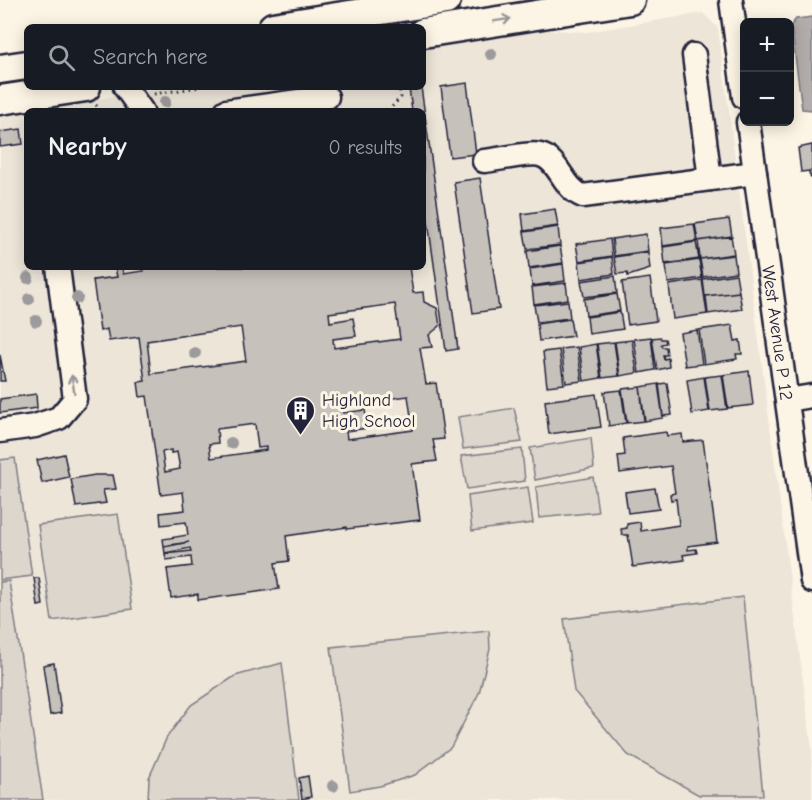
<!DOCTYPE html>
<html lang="en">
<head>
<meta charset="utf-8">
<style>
	:root { --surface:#171b24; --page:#20242c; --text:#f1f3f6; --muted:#9ea1a6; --line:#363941 }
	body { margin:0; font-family:"Comic Neue",sans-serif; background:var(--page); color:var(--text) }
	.controls { position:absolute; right:18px; top:18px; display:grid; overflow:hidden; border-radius:9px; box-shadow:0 3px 15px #0003 }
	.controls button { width:54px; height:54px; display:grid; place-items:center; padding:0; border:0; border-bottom:2px solid var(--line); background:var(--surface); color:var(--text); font:30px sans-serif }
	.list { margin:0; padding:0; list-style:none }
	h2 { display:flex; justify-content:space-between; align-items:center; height:78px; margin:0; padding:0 24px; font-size:26px }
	h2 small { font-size:20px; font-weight:400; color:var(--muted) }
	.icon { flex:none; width:33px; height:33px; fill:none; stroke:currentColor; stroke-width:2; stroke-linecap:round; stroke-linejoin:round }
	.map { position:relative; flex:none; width:812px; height:800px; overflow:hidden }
	.search { position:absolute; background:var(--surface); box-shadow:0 3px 15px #0003; left:24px; top:24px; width:402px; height:66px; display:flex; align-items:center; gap:15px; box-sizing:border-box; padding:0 21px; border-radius:9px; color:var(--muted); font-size:22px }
	.panel { position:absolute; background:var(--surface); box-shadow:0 3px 15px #0003; left:24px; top:108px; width:402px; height:162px; border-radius:9px }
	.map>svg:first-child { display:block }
	.built { fill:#ece5d8; fill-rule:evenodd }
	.green { fill:#dcd6cc; stroke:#7f7c84; stroke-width:1.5 }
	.water { fill:#b2adab; stroke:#78757e; stroke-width:1.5 }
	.building { fill:#c6c1bb; stroke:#22223b; stroke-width:1.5; fill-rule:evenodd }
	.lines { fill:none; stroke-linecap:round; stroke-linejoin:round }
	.minor-casing { stroke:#22223b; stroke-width:27 }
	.major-casing { stroke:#22223b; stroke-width:33 }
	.path { stroke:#22223b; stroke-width:3; stroke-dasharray:1.5 4.5; stroke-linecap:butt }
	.minor { stroke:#fcf5e5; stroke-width:22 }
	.major { stroke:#fcf5e5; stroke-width:28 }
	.tree { fill:#9d9a9b }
	.oneway { stroke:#9a9698 }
	.labels { text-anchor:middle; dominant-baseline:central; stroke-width:6; stroke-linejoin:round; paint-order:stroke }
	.street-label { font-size:18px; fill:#22223b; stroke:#fcf5e5 }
	.poi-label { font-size:18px; fill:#22223b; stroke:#fcf5e5; text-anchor:start }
</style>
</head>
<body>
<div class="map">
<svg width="812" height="800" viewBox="0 0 812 800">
	<rect width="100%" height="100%" fill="#fcf5e5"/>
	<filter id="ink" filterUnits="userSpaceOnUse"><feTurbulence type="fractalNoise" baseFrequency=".0167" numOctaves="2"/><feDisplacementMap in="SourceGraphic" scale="12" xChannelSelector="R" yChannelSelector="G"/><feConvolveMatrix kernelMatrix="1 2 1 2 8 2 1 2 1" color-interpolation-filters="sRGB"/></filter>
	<g filter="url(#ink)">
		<path class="built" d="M 703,13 L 718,28 L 812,749 L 812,800 L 0,800 L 0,110 L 47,107 L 171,87 L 423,87 L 423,47 L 532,29 L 587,32 ZM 27,111 L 423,111 L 423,267 L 27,267 Z"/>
		<path class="green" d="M 514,408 L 522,442 L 463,449 L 458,417 Z
			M 591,438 L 594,468 L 535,480 L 530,448 Z
			M 522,449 L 525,481 L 467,489 L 461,456 Z
			M 15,458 L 32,576 L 0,580 L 0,460 Z
			M 593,477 L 598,512 L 539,518 L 536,487 Z
			M 528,487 L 533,523 L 472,531 L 468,496 Z
			M 118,514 L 132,609 L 52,621 L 38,525 Z
			M 9,581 L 43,800 L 0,800 L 0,582 Z
			M 743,597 L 763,795 L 699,795 L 628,755 L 574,691 L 564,619 Z
			M 489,631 L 490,649 L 479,693 L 451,747 L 415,775 L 380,786 L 350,791 L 331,647 Z
			M 282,663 L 299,800 L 148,800 L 149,778 L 167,737 L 191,705 L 235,676 Z"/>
		<path class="water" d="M 812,17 L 812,110 L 802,109 L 791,25 L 796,19 Z"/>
		<path class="building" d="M 467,83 L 476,154 L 450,157 L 441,87 Z
			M 421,87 L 458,349 L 446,351 L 423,185 L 423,111 L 412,111 L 409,88 Z
			M 21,129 L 23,144 L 0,147 L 0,132 Z
			M 812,145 L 812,178 L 811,178 L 809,173 L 810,171 L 801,172 L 798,148 Z
			M 480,178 L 499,309 L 473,313 L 454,182 Z
			M 555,209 L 558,226 L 524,231 L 522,214 Z
			M 729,219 L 732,236 L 698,241 L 695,224 Z
			M 694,224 L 697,241 L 663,246 L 661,228 Z
			M 558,227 L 560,245 L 527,249 L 524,232 Z
			M 646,234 L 648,251 L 614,256 L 612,239 Z
			M 731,236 L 734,254 L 700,259 L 698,241 Z
			M 610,239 L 612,256 L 579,261 L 576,244 Z
			M 696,242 L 699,259 L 665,264 L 663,247 Z
			M 560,246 L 563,263 L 529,268 L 527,251 Z
			M 648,252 L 650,269 L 628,276 L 627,273 L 617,274 L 614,257 Z
			M 734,255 L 736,272 L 703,277 L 700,259 Z
			M 612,257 L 614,274 L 581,279 L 579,262 Z
			M 699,260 L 702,278 L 668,283 L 666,265 Z
			M 563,264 L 565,281 L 532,286 L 530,269 Z
			M 115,267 L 122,267 L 123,274 L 144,271 L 143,268 L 147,267 L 409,267 L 413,293 L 423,292 L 424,302 L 437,308 L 440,326 L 429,335 L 432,347 L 420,348 L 426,384 L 436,383 L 444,439 L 433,440 L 437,461 L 412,464 L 420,520 L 347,529 L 347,527 L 286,536 L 289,561 L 275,563 L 279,589 L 198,600 L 198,594 L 171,598 L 167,569 L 192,566 L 191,557 L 166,560 L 165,554 L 191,551 L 190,548 L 165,553 L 164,547 L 189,542 L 164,546 L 163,539 L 188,535 L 186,522 L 161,525 L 160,513 L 185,510 L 183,492 L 161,495 L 147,396 L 140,397 L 138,382 L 145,381 L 139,337 L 109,341 L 107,329 L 100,331 L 93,280 L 117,277 ZM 395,304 L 400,339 L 334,348 L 333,339 L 356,336 L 353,318 L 330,322 L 329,313 ZM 241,327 L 246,361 L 151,374 L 147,341 ZM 408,396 L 413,430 L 347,439 L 346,431 L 368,428 L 365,410 L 343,413 L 342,405 ZM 255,424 L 258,448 L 266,447 L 266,450 L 211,458 L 209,444 L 218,443 L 217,429 ZM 171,450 L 171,453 L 177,452 L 180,469 L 165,472 L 162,452 Z
			M 736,274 L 739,292 L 705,296 L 703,279 Z
			M 615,276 L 617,293 L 584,297 L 581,281 Z
			M 650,278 L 656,321 L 628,325 L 622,282 Z
			M 702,280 L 707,314 L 673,319 L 669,285 Z
			M 566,283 L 568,299 L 534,304 L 532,287 Z
			M 739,292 L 742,309 L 708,314 L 706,296 Z
			M 617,294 L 620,311 L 586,316 L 584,299 Z
			M 568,301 L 570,318 L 537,322 L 534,305 Z
			M 620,312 L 623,329 L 589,334 L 587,317 Z
			M 570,319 L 573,336 L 539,341 L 537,324 Z
			M 732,325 L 735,341 L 740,340 L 742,354 L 736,354 L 737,359 L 704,364 L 699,330 Z
			M 697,330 L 702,364 L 685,366 L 680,333 Z
			M 651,337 L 655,370 L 639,373 L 634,339 Z
			M 660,337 L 661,339 L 665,339 L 666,343 L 661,344 L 662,347 L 666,347 L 667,355 L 663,355 L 664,359 L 668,358 L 669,367 L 657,370 L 652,338 Z
			M 632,340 L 637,373 L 620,376 L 615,342 Z
			M 614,342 L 619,376 L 602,378 L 597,344 Z
			M 596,344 L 601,378 L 584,381 L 579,347 Z
			M 577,347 L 582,381 L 566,383 L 561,349 Z
			M 559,350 L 564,384 L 547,386 L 543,352 Z
			M 0,355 L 5,381 L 0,381 Z
			M 749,371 L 753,405 L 728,408 L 723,375 Z
			M 722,375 L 727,409 L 710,411 L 705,377 Z
			M 704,377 L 709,411 L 692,414 L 687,380 Z
			M 667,383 L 672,415 L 663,416 L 659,384 Z
			M 658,384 L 663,418 L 645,421 L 640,387 Z
			M 640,387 L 644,421 L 627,423 L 622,389 Z
			M 621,390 L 626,423 L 609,426 L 604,392 Z
			M 36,394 L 37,408 L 0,413 L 0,399 Z
			M 596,394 L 601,427 L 549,434 L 545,401 Z
			M 666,432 L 667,436 L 682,434 L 683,442 L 703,440 L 717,542 L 688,546 L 688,550 L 696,549 L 697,553 L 683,555 L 684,560 L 633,567 L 628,535 L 622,535 L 621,529 L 627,528 L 627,524 L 640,522 L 641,531 L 679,525 L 676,499 L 671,500 L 670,494 L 675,493 L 671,466 L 620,473 L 618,456 L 625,455 L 623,438 Z
			M 64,454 L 69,477 L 42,483 L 37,460 Z
			M 95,475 L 113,475 L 116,489 L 103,490 L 106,503 L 76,507 L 71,479 Z
			M 655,488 L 659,509 L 628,513 L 625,492 Z
			M 34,578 L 39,578 L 43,605 L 38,606 Z
			M 54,663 L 61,713 L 50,715 L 43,665 Z
			M 308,776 L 311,797 L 302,799 L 299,778 Z"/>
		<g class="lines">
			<defs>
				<g id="minor">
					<path d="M 731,0 L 744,97"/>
					<path d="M 694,55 L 710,179"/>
					<path d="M 125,87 L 142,111"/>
					<path d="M 226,111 L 327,97"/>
					<path id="s1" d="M 748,122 L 812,581"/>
					<path d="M 484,161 C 497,160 529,152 540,155 C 559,159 563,189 583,196 L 755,173"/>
					<path d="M 787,400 L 812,396"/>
					<path d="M 0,431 L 35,426 L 59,418 L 75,399 L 58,267"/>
				</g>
				<path id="major" d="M 273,27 L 446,0
					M 423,33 L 630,0
					M 0,69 L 27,65
					M 0,100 L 86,87"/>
			</defs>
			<use href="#minor" class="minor-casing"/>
			<use href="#major" class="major-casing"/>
			<path class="path" d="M 154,94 L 200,87
				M 96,105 L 101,111
				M 388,111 L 401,97 L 399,87"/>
			<use href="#minor" class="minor"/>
			<use href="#major" class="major"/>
		</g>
		<g class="tree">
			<circle cx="491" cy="54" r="6"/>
			<circle cx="165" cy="102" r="6"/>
			<circle cx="28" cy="278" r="6"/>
			<circle cx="77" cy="298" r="6"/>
			<circle cx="29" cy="299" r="6"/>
			<circle cx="36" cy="321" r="6"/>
			<circle cx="195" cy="353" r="6"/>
			<circle cx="231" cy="443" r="6"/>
			<circle cx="333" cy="786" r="6"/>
		</g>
		<defs><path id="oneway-shaft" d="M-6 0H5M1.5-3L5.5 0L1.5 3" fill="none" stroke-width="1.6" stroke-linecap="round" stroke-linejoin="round" transform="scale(1.5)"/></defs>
		<g class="oneway">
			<use href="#oneway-shaft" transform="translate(502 20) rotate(-9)"/>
			<use href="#oneway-shaft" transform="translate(73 384) rotate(-98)"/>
		</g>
	</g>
	<defs>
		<symbol id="building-pin" viewBox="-11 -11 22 30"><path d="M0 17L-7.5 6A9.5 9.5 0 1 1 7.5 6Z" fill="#22223b" stroke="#fcf5e5"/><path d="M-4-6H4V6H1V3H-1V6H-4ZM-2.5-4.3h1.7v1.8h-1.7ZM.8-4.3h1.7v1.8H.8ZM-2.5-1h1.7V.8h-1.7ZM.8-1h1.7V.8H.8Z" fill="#fff"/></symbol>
	</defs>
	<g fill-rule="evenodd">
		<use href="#building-pin" x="284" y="394" width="33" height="45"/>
	</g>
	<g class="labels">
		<g class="street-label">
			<text stroke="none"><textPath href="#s1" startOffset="213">West Avenue P 12</textPath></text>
		</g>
		<g class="poi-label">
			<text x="322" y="400">Highland<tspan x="322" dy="21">High School</tspan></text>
		</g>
	</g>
</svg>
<div class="controls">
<button>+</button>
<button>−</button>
</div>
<div class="search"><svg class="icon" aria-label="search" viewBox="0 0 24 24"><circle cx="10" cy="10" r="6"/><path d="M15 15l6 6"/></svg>Search here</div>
<section class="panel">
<h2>Nearby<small>0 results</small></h2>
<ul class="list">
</ul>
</section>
</div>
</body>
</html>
